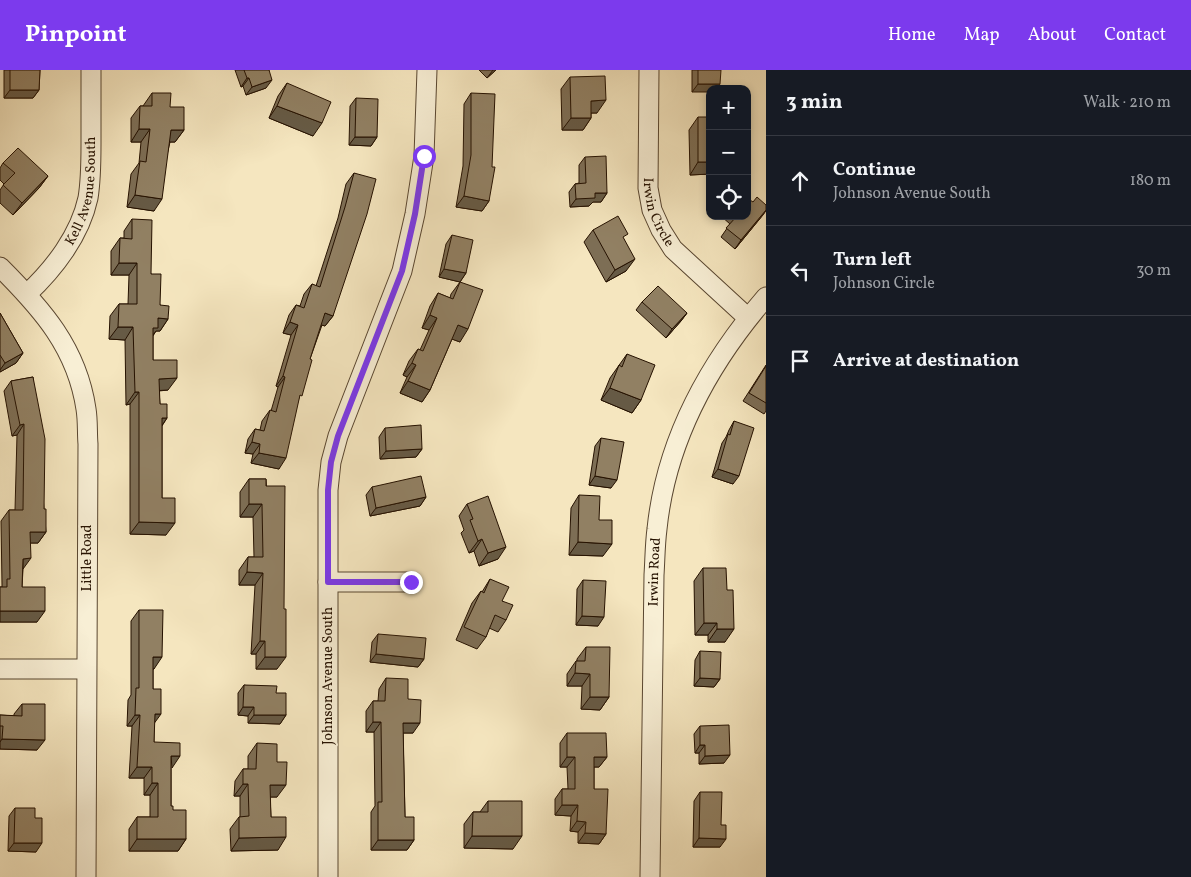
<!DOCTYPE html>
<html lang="en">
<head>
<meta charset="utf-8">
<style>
	:root { --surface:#171b24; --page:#242831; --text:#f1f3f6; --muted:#9ea1a6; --line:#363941; --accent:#7c3aed }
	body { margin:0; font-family:Vollkorn,serif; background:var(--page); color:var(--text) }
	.controls { position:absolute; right:15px; top:15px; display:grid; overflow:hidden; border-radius:10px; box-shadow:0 2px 8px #0003 }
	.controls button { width:45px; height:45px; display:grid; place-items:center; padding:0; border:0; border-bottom:1px solid var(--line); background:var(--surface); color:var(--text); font:25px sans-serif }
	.stop { position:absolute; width:15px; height:15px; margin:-11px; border:4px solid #7c3aed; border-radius:50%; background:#fff }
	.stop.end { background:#7c3aed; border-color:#fff; box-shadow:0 1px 5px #0008 }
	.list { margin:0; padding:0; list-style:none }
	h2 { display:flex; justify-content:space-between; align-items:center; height:65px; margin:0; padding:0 20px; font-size:21px }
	h2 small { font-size:16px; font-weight:400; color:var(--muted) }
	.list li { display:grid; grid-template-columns:32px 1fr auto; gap:15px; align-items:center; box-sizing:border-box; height:90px; padding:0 20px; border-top:1px solid var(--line) }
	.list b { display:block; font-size:19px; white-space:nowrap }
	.list p { margin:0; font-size:16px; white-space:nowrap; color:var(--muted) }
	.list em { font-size:16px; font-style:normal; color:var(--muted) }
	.icon { flex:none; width:28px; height:28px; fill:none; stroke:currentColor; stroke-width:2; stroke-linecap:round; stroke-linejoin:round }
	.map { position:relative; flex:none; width:766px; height:807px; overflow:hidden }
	header { display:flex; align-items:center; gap:30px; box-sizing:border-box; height:70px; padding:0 25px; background:var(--accent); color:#fff }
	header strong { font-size:24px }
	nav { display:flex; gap:28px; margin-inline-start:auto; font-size:18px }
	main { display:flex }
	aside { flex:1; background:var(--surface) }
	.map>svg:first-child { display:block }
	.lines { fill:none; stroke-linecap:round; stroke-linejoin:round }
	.street-casing { stroke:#594630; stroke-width:21 }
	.street { stroke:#f8efd5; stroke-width:19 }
	.wall { fill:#7d6e55; stroke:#251100 }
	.shaded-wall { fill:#665a45; stroke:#251100 }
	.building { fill:#918063; stroke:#251100 }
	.route { stroke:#7c3aed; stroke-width:6 }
	.labels { text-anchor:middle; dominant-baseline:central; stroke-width:4; stroke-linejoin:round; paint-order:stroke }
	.street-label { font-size:14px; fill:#251100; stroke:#f8efd5 }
</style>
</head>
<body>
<header>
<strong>Pinpoint</strong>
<nav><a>Home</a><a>Map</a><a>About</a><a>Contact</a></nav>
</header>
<main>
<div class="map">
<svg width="766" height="807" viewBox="0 0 766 807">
	<rect width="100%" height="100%" fill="#f5e6bf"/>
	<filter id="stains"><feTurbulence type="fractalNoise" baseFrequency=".004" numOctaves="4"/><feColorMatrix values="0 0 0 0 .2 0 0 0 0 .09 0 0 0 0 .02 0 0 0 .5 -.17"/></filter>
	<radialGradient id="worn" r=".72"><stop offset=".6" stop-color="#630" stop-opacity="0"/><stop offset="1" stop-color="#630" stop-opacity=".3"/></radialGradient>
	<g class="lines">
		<defs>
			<g id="street">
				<path id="s1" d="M 649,0 L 648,118 L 652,140 L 661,160 L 673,179 L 748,248"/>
				<path d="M 0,197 C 42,239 77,278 86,339 C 88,351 87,363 88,374 L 86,807"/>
				<path id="s2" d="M 27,224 C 54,199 80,165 88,128 C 91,110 91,91 91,74 C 91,49 91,25 91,0"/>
				<path d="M 328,512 L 411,512"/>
				<path d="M 0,599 L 86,599"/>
				<path d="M 328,807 L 328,420 L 331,392 L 338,366 L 402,201 L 415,144 L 424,86 L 427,0"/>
				<path id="s3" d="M 650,807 L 654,505 C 655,490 655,474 657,459 C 666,371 709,293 766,227"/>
			</g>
		</defs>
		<use href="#street" class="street-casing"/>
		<use href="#street" class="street"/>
	</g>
	<path class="wall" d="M 4,0 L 40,0 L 39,20 L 33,28 L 4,28 Z
		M 235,0 L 269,0 L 266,18 L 246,25 L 243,16 L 241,17 Z
		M 479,0 L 496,0 L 487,8 Z
		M 692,0 L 721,0 L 692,22 Z
		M 570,7 L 597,43 L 591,43 L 591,48 L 583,60 L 562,60 L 561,19 Z
		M 287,13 L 313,66 L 269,48 L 278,26 Z
		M 152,23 L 170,37 L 184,60 L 175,72 L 170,72 L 154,141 L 127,137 L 131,104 L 139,93 L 141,72 L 131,72 L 131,48 L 140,36 L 143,36 Z
		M 471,23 L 489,131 L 482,141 L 456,137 L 463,96 L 464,34 Z
		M 356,28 L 377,67 L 371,76 L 349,75 L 350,36 Z
		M 698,47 L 710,104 L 690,105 L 689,60 Z
		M 585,87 L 607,123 L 601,132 L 593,132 L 589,136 L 570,137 L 569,122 L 575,114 L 579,113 L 579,95 Z
		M 3,93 L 48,106 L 39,118 L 13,145 L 0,133 L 0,120 L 4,114 L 0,110 L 0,98 Z
		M 354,103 L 333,246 L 325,256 L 322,255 L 310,289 L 279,399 L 251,393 L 253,384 L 245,383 L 248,369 L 255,359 L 260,360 L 262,351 L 270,340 L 271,341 L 278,317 L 276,316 L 291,265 L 283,263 L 289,245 L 296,235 L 300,236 L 304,224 L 312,214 L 316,216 L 338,148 L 346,114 Z
		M 753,132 L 766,141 L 735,179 L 721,167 L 730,154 L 721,146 L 747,146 Z
		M 132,149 L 151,204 L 160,235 L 168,249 L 160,261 L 156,261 L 153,266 L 153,290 L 168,320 L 159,321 L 160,334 L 167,348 L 162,356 L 162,428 L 166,465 L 130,464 L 130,334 L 126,335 L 125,270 L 109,269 L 110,246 L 119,234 L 128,234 L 129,205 L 111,205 L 111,181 L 120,168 L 124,168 L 124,161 Z
		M 593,160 L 624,169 L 626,201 L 606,212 L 584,172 Z
		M 452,165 L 466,203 L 460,212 L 460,272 L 452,269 L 430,320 L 422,332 L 400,323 L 407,307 L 403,305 L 409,291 L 418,279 L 420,280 L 429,260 L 422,258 L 430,236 L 438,223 L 450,228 L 451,224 L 460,212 L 439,207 L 446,174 Z
		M 642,232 L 687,243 L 681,251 L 666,268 L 636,240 Z
		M 0,243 L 23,283 L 16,293 L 0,302 Z
		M 627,284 L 641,330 L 632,343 L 601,330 L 610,308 Z
		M 766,295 L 766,341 L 764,344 L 743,331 Z
		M 33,307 L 46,462 L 38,473 L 30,473 L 23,499 L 22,517 L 37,552 L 0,552 L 0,517 L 2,517 L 2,515 L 1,451 L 9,440 L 15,440 L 17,365 L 12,366 L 4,321 L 11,311 Z
		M 734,351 L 733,414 L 712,407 L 722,373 L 726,367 L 729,360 Z
		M 385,358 L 422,379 L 416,387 L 380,389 L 379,367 Z
		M 601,368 L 611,418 L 589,415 L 595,376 Z
		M 249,409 L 266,409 L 277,599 L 256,599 L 256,584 L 251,584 L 255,515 L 239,515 L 239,500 L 248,487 L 254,487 L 253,447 L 240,447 L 240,422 Z
		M 372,417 L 426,427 L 420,436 L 370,446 L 366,425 Z
		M 579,425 L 599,450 L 603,486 L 569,485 L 571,438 Z
		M 467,434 L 498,489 L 479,496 L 474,481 L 469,483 L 461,463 L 464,460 L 459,446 Z
		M 703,498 L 727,520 L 725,572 L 708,572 L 708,565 L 695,565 L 694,511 Z
		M 490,509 L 502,531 L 506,550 L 498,562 L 489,558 L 486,567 L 477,579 L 456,570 L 472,533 L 481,521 L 482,522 Z
		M 583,510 L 598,556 L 576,555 L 577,519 Z
		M 139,540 L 154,599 L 153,599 L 153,619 L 154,653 L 154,672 L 171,698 L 171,736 L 186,769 L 178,781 L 129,781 L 129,759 L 137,747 L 150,747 L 150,725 L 144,725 L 144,708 L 129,708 L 132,656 L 127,656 L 128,630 L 131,625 L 131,551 Z
		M 378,564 L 424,589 L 418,597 L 370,592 L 372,572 Z
		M 586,577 L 609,627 L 600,640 L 581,639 L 582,616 L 567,616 L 567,604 L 576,591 L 577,591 L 577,589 Z
		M 700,581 L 720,609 L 714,617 L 694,616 L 695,590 Z
		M 386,608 L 408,629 L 413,663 L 403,663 L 405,747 L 414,770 L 407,780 L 371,780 L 371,742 L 375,736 L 374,662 L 366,662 L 366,641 L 373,631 L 378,631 L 379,619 Z
		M 244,615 L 276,623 L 286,645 L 280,654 L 248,653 L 248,646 L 238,645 L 238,623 Z
		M 22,634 L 37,680 L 0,679 L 0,645 L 14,646 L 14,644 Z
		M 700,656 L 724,693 L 699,694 L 699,683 L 695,683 L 694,664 Z
		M 567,663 L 607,687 L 599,697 L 594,697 L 594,719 L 606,764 L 599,774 L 578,773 L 578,762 L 570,761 L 571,746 L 555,745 L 555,729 L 562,719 L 568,719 L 567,697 L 560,697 L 560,673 Z
		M 257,673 L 277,692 L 277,727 L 270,727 L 271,747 L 278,780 L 231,781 L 230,759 L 239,747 L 240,747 L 240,726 L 234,726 L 235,711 L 243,699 L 248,699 L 248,686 Z
		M 700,722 L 721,755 L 720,777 L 693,777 L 694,731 Z
		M 488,731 L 513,779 L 464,778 L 464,754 L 473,742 L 480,742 Z
		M 15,738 L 36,782 L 8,781 L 9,746 Z"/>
	<path class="shaded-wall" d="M 493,0 L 496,0 L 487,8 Z
		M 247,8 L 249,8 L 243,16 L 241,17 Z
		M 272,10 L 266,18 L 246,25 L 252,17 Z
		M 698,14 L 720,14 L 717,19 L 710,19 L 710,22 L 692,22 Z
		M 10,20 L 39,20 L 33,28 L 4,28 Z
		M 606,30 L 597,43 L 582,43 L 591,31 Z
		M 277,36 L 322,53 L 313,66 L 269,48 Z
		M 571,48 L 591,48 L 583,60 L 562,60 Z
		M 139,59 L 150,59 L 141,72 L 131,72 Z
		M 171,60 L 184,60 L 175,72 L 163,72 Z
		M 355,67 L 377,67 L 371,76 L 349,75 Z
		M 698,92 L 710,92 L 710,104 L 690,105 Z
		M 48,106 L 39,118 L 13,145 L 22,133 Z
		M 595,123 L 607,123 L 601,132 L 593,132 L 589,136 L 570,137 L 576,129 Z
		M 135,125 L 162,129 L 154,141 L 127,137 Z
		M 464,126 L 489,131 L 482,141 L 456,137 Z
		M 766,140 L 763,145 L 735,179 L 741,170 Z
		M 635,189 L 626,201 L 606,212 L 615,200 Z
		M 119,193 L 137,193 L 129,205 L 111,205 Z
		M 444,199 L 466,203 L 460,212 L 439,207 Z
		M 325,243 L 333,246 L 325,256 L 318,254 Z
		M 687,243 L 681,251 L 666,268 L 672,259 Z
		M 430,245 L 437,248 L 429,260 L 422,258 Z
		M 158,248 L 168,249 L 160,261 L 156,261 L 149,270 L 151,261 Z
		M 290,252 L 298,255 L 291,265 L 283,263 Z
		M 458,255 L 468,259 L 460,272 L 449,268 Z
		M 118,257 L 133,257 L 125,270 L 109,269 Z
		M 23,283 L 16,293 L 0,302 L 0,300 L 5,293 Z
		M 412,293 L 416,295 L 407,307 L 403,305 Z
		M 283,306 L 285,307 L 278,317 L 276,316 Z
		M 177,308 L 168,320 L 150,321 L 159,309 Z
		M 408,311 L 430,320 L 422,332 L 400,323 Z
		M 610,318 L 641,330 L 632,343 L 601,330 Z
		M 135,322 L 139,322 L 130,334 L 126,335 Z
		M 162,348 L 167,348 L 158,361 Z
		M 24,354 L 17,365 L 12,366 L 20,355 Z
		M 252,372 L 260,374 L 253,384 L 245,383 Z
		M 422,379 L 416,387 L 380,389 L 386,381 Z
		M 259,383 L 286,388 L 279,399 L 251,393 Z
		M 718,399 L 739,406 L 733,414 L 712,407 Z
		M 595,406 L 617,410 L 611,418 L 589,415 Z
		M 426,427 L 420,436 L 370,446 L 376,438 Z
		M 249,434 L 262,434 L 253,447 L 240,447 Z
		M 139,452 L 175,453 L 166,465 L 130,464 Z
		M 30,462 L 46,462 L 38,473 L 23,473 Z
		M 482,469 L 474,481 L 469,483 L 478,471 Z
		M 578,472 L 612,474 L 603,486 L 569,485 Z
		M 506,477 L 498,489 L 479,496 L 488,483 Z
		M 31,488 L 23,499 L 23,489 Z
		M 247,502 L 263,503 L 255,515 L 239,515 Z
		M 0,541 L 45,541 L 37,552 L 0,552 Z
		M 582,546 L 604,547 L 598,556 L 576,555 Z
		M 704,553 L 717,553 L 708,565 L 695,565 Z
		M 717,559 L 734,559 L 725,572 L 708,572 Z
		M 260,571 L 265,571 L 256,584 L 251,584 Z
		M 376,584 L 424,589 L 418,597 L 370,592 Z
		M 153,587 L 162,587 L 154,599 L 145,599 Z
		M 265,587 L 286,587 L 277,599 L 256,599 Z
		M 575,603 L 590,604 L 582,616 L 567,616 Z
		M 700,608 L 720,609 L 714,617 L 694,616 Z
		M 590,627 L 609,627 L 600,640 L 581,639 Z
		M 243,637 L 254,637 L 248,646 L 238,645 Z
		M 155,644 L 161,644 L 153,655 Z
		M 135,645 L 140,645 L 132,656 L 127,656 Z
		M 254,645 L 286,645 L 280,654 L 248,653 Z
		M 373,652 L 381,652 L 374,662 L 366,662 Z
		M 403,653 L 420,653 L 413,663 L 396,663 Z
		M 2,669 L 45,670 L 37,680 L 0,679 L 0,672 Z
		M 700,675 L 705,675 L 699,683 L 695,683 Z
		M 730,685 L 724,693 L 699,694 L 705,686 Z
		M 171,686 L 180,686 L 172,698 Z
		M 567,687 L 575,687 L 567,697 L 560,697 Z
		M 594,687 L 607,687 L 599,697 L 587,697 Z
		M 137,697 L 152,697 L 144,708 L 129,708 Z
		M 152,713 L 158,713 L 150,725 L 144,725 Z
		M 243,714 L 248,714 L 240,726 L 234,726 Z
		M 270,715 L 286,715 L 277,727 L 261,727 Z
		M 562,735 L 578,735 L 571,746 L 555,745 Z
		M 577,751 L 586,752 L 578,762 L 570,761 Z
		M 585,763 L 606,764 L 599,774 L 578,773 Z
		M 472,766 L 522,766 L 513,779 L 464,778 Z
		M 286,767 L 278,780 L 231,781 L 239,768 Z
		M 699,768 L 726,769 L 720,777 L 693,777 Z
		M 137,769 L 186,769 L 178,781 L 129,781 Z
		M 378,770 L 414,770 L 407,780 L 371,780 Z
		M 14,773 L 42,773 L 36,782 L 8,781 Z"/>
	<path class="building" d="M 10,0 L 40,0 L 39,20 L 10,20 Z
		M 244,0 L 269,0 L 272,10 L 252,17 L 249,8 L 247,8 Z
		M 698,0 L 721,0 L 720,14 L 698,14 Z
		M 605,6 L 606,30 L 591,31 L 591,48 L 571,48 L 570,7 Z
		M 287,13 L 331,32 L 322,53 L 277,36 Z
		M 152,23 L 171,23 L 170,37 L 184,37 L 184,60 L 171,60 L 162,129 L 135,125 L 140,91 L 146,92 L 150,59 L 139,59 L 140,36 L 152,36 Z
		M 471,23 L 495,24 L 492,97 L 495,97 L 489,131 L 464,126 L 471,85 Z
		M 356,28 L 378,29 L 377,67 L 355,67 Z
		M 698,47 L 710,47 L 710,92 L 698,92 Z
		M 18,78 L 48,106 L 22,133 L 3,115 L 15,103 L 3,93 Z
		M 606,86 L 607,123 L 595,123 L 595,128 L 576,129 L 575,114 L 586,113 L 585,87 Z
		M 354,103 L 376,109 L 367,144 L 333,246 L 325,243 L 310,289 L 312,290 L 302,326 L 300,325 L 286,388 L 259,383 L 260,374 L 252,372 L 255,359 L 264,361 L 270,340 L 276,342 L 285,307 L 283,306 L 298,255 L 290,252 L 296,235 L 304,238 L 312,214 L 320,217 L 345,137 Z
		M 757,127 L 766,135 L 766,140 L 741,170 L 726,158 L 737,146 L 747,146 L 747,128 L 753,132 Z
		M 618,146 L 628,164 L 623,167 L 635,189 L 615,200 L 593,160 Z
		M 132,149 L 152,150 L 151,204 L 161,204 L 160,235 L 169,236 L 168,249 L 158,248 L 158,258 L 153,258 L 153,290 L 177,290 L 177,308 L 159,309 L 160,334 L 167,334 L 167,348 L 162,348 L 162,428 L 175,428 L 175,453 L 139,452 L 139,322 L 135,322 L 133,257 L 118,257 L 119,234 L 137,234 L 137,193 L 119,193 L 120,168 L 132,169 Z
		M 452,165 L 473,170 L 466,203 L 444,199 Z
		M 460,212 L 483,220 L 468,259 L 458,255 L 430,320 L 408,311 L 416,295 L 412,293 L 418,279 L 423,281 L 437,248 L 430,245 L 438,223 L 453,229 Z
		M 658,216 L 687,243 L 672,259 L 642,232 Z
		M 0,243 L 23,283 L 5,293 L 0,285 Z
		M 627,284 L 655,295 L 641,330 L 610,318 L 619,295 L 622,297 Z
		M 766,296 L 766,333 L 749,323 Z
		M 33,307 L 45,369 L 44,439 L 46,439 L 46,462 L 30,462 L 31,488 L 23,489 L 22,517 L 45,517 L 45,541 L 0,541 L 0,517 L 7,517 L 7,509 L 10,509 L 9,440 L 23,440 L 24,354 L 20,355 L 11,311 Z
		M 734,351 L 754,358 L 739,406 L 718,399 L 728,364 L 730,365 Z
		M 421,355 L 422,379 L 386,381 L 385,358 Z
		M 601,368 L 624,372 L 617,410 L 595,406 Z
		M 421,406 L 426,427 L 376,438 L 372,417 Z
		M 249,409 L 266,409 L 266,416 L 285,416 L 284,539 L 286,539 L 286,587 L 265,587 L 265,571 L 260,571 L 263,503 L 247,502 L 248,487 L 263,487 L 262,434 L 249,434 Z
		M 579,425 L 600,426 L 599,450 L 612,450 L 612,474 L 578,472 Z
		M 488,426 L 506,477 L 488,483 L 482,469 L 478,471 L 470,450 L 473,449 L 467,434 Z
		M 703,498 L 726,498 L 727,520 L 733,520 L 734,559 L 717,559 L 717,553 L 704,553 Z
		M 490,509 L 509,517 L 502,531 L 513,535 L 506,550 L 495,545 L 486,567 L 464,557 L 481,521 L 484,523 Z
		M 583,510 L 606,511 L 604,547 L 582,546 Z
		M 139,540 L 163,540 L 162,587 L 153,587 L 153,619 L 161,619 L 161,644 L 155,644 L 154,672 L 180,673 L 180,686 L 171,686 L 171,736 L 173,736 L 173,740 L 186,740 L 186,769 L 137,769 L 137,747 L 158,747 L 158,713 L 152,713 L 152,697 L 137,697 L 140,645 L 135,645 L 136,618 L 139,618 Z
		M 378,564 L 426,568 L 424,589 L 376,584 Z
		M 586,577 L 610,577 L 609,627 L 590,627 L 590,604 L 575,603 L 576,591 L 585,591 Z
		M 700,581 L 721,582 L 720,609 L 700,608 Z
		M 386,608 L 408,609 L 408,629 L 421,630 L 420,653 L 403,653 L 405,747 L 414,747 L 414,770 L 378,770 L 378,732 L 382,732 L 381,652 L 373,652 L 373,631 L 385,631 Z
		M 244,615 L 277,616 L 276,623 L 286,623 L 286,645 L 254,645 L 254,637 L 243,637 Z
		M 22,634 L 45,634 L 45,670 L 2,669 L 3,656 L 0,656 L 0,645 L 22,646 Z
		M 729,655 L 730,685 L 705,686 L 705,675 L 700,675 L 700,656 Z
		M 567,663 L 606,663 L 607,687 L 594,687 L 594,719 L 608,719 L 606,764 L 585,763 L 586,752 L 577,751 L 578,735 L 562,735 L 562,719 L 575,719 L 575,687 L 567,687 Z
		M 257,673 L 277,674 L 277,692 L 287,692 L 286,715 L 270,715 L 271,747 L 286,747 L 286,767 L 239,768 L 239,747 L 249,746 L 248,714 L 243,714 L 243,699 L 256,699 Z
		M 700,722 L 722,722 L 721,755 L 726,755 L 726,769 L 699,768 Z
		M 488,731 L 522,731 L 522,766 L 472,766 L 473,742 L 488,742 Z
		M 15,738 L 35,738 L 35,748 L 42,748 L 42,773 L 14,773 Z"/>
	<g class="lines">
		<path class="route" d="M 411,512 L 328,512 L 328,420 L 331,392 L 338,366 L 402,201 L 415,144 L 424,86"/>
	</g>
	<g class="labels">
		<g class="street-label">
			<text stroke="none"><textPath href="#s2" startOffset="121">Kell Avenue South</textPath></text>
			<text stroke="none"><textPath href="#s1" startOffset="144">Irwin Circle</textPath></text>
			<text transform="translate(87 488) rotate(-90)">Little Road</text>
			<text stroke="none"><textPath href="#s3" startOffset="305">Irwin Road</textPath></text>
			<text transform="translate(328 606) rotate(-90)">Johnson Avenue South</text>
		</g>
	</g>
	<rect width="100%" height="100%" filter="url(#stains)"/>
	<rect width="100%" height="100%" fill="url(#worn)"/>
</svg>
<div class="controls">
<button>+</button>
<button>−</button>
<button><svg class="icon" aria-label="locate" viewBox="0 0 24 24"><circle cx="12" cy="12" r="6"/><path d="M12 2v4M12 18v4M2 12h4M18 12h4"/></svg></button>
</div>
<div class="stop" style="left:424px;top:86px"></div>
<div class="stop end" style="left:411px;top:512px"></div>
</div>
<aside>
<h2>3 min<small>Walk · 210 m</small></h2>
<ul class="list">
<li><svg class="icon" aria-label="ahead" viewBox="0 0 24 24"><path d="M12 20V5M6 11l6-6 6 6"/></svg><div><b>Continue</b><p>Johnson Avenue South</p></div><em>180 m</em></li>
<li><svg class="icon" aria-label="left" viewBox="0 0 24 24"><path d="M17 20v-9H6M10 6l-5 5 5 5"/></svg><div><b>Turn left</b><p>Johnson Circle</p></div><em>30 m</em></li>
<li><svg class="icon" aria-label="arrive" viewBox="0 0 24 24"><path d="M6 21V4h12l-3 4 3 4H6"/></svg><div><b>Arrive at destination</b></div></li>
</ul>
</aside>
</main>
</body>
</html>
